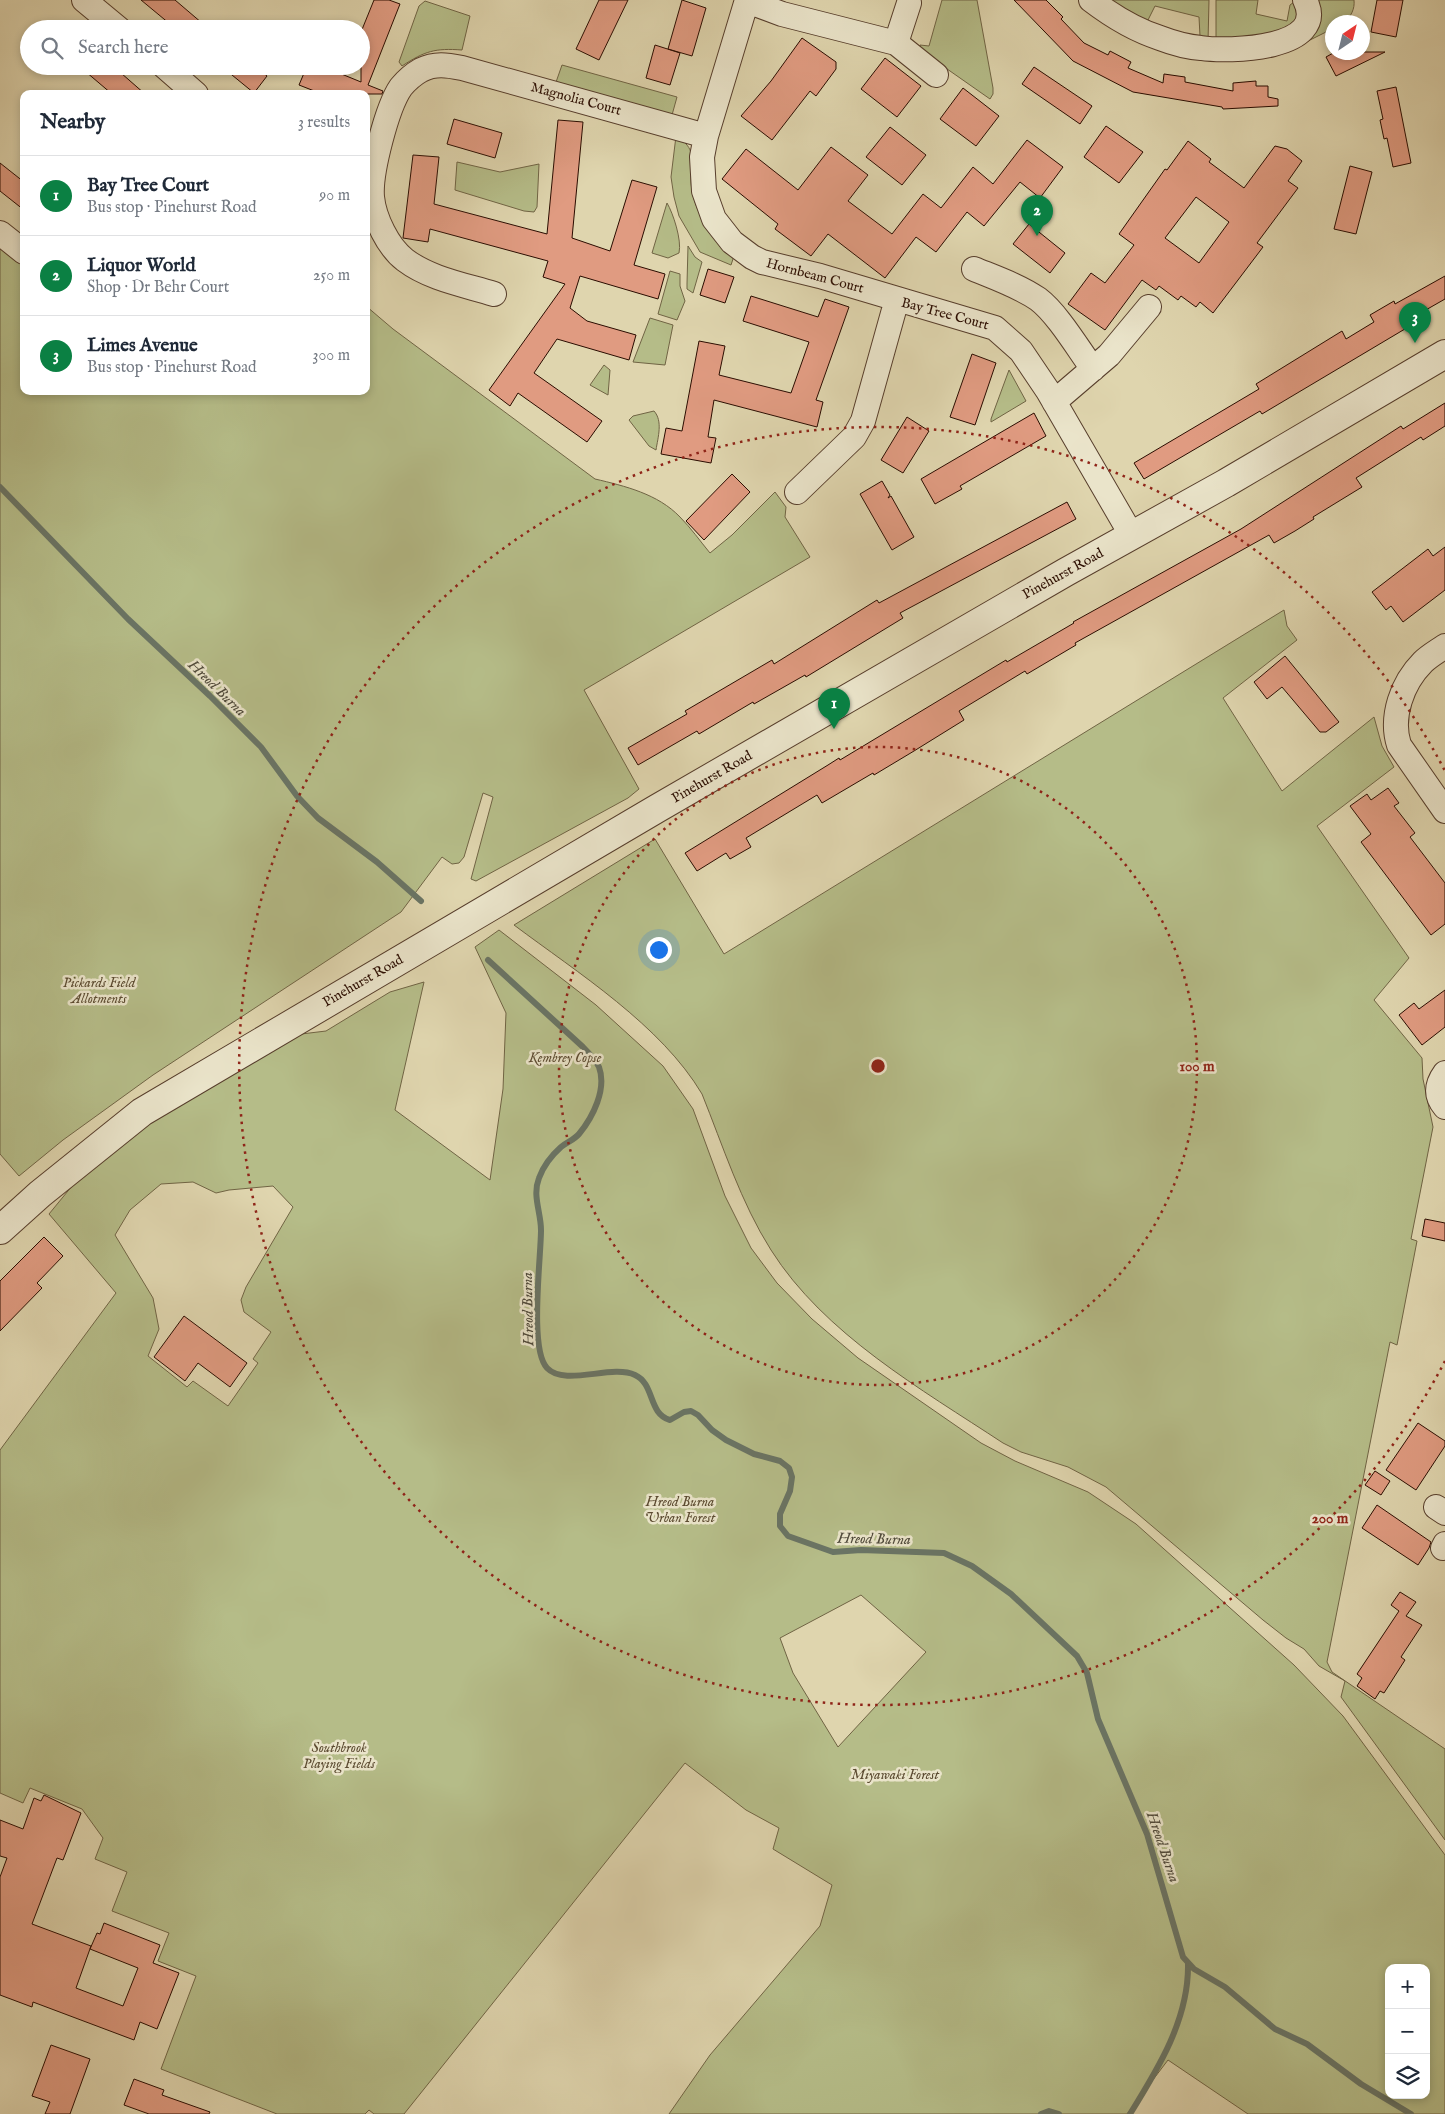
<!DOCTYPE html>
<html lang="en">
<head>
<meta charset="utf-8">
<style>
	:root { --surface:#fff; --page:#f2f2f3; --text:#1f2937; --muted:#747a83; --line:#e0e1e3; --accent:#0b8043 }
	body { margin:0; font-family:"IM FELL English",serif; background:var(--page); color:var(--text) }
	.controls { position:absolute; right:15px; bottom:15px; display:grid; overflow:hidden; border-radius:10px; box-shadow:0 2px 8px #0003 }
	.controls button { width:45px; height:45px; display:grid; place-items:center; padding:0; border:0; border-bottom:1px solid var(--line); background:var(--surface); color:var(--text); font:25px sans-serif }
	.compass { position:absolute; left:1325px; top:15px; width:45px; height:45px; border-radius:50%; background:var(--surface); box-shadow:0 2px 8px #0003; rotate:35deg }
	.you { position:absolute; left:658px; top:949px; width:18px; height:18px; margin:-12px; border:4px solid #fff; border-radius:50%; background:#1a73e8; box-shadow:0 0 0 8px #1a73e833 }
	.badge { display:grid; place-items:center; width:32px; height:32px; border-radius:50%; background:var(--accent); color:#fff; font-size:16px; font-weight:700 }
	.pin { position:absolute; translate:-50% -41px; filter:drop-shadow(0 1px 2px #0008) }
	.pin::after { content:''; position:absolute; top:26px; width:18px; height:15px; background:inherit; clip-path:polygon(0 0,100% 0,50% 100%) }
	.list { margin:0; padding:0; list-style:none }
	h2 { display:flex; justify-content:space-between; align-items:center; height:65px; margin:0; padding:0 20px; font-size:21px }
	h2 small { font-size:16px; font-weight:400; color:var(--muted) }
	.list li { display:grid; grid-template-columns:32px 1fr auto; gap:15px; align-items:center; box-sizing:border-box; height:80px; padding:0 20px; border-top:1px solid var(--line) }
	.list b { display:block; font-size:19px; white-space:nowrap }
	.list p { margin:0; font-size:16px; white-space:nowrap; color:var(--muted) }
	.list em { font-size:16px; font-style:normal; color:var(--muted) }
	.icon { flex:none; width:28px; height:28px; fill:none; stroke:currentColor; stroke-width:2; stroke-linecap:round; stroke-linejoin:round }
	.map { position:relative; flex:none; width:1445px; height:2114px; overflow:hidden }
	.search { position:absolute; background:var(--surface); box-shadow:0 2px 8px #0003; left:20px; top:20px; width:350px; height:55px; display:flex; align-items:center; gap:12px; box-sizing:border-box; padding:0 18px; border-radius:28px; color:var(--muted); font-size:19px }
	.panel { position:absolute; background:var(--surface); box-shadow:0 2px 8px #0003; left:20px; top:90px; width:350px; height:305px; border-radius:10px }
	.map>svg:first-child { display:block }
	.green { fill:#b5bc88; stroke:#706444; fill-rule:evenodd }
	.lines { fill:none; stroke-linecap:round; stroke-linejoin:round }
	.stream { stroke:#6a7464; stroke-width:6 }
	.building { fill:#e09b81; stroke:#2a0c00; fill-rule:evenodd }
	.minor-casing { stroke:#573e2c; stroke-width:26 }
	.tertiary-casing { stroke:#573e2c; stroke-width:30 }
	.minor { stroke:#eae4ca; stroke-width:24 }
	.tertiary { stroke:#eae4ca; stroke-width:28 }
	.ring { fill:none; stroke:#8f2418; stroke-width:2.5; stroke-dasharray:2.5 5 }
	.labels { text-anchor:middle; dominant-baseline:central; stroke-width:5; stroke-linejoin:round; paint-order:stroke }
	.street-label { font-size:14px; fill:#2a0c00; stroke:#eae4ca }
	.park-label { font-size:14px; font-style:italic; fill:#5b4a30; stroke:#eae4ca }
	.water-label { font-size:15px; font-style:italic; fill:#4f493a; stroke:#eae4ca }
	.centre { fill:#8f2418; stroke:#eae4ca; stroke-width:2.5 }
	.ring-label { font-size:15px; text-anchor:middle; font-weight:bold; fill:#8f2418; stroke:#eae4ca; stroke-width:5; stroke-linejoin:round; paint-order:stroke }
</style>
</head>
<body>
<div class="map">
<svg width="1445" height="2114" viewBox="0 0 1445 2114">
	<rect width="100%" height="100%" fill="#dfd5ae"/>
	<filter id="stains"><feTurbulence type="fractalNoise" baseFrequency=".004" numOctaves="4"/><feColorMatrix values="0 0 0 0 .2 0 0 0 0 .09 0 0 0 0 .02 0 0 0 .5 -.17"/></filter>
	<radialGradient id="worn" r=".72"><stop offset=".6" stop-color="#630" stop-opacity="0"/><stop offset="1" stop-color="#630" stop-opacity=".3"/></radialGradient>
	<path class="green" d="M 942,0 L 977,0 L 993,88 L 993,94 L 990,99 L 920,50 L 920,45 L 929,46 Z
		M 1098,0 L 1209,0 L 1208,42 L 1200,36 L 1199,17 L 1155,6 L 1146,24 Z
		M 1216,0 L 1258,0 L 1256,14 L 1287,21 L 1290,5 L 1294,2 L 1298,18 L 1276,37 L 1216,40 Z
		M 1315,0 L 1354,0 C 1355,9 1351,16 1345,22 L 1332,22 L 1332,29 L 1304,43 Z
		M 425,1 L 470,16 L 462,50 C 435,48 425,51 402,66 L 399,62 L 419,6 Z
		M 562,65 L 677,97 L 672,115 L 555,85 Z
		M 676,136 C 697,149 691,158 691,180 C 691,190 694,201 698,210 C 705,229 720,242 734,256 L 731,265 L 700,252 L 679,216 L 674,197 L 671,177 Z
		M 457,162 L 500,172 L 539,164 L 537,207 L 534,212 L 524,211 L 455,190 Z
		M 667,203 C 673,213 682,240 679,253 L 668,258 L 652,253 Z
		M 0,246 L 24,265 L 24,391 L 366,391 L 366,306 L 393,329 L 595,479 C 625,486 658,494 680,517 C 691,528 700,541 710,553 L 732,535 L 775,492 L 786,507 L 785,517 L 810,557 L 584,690 L 639,789 L 628,798 L 476,881 L 471,879 L 493,797 L 483,793 L 464,857 L 459,863 L 452,864 L 442,857 L 401,912 L 153,1075 L 63,1140 L 19,1176 L 0,1154 Z
		M 688,246 L 695,257 L 702,262 L 693,293 L 687,289 L 687,284 Z
		M 670,271 L 680,274 L 680,286 L 685,301 L 677,320 L 658,314 Z
		M 650,318 L 673,325 L 665,365 L 633,362 Z
		M 604,365 L 610,370 L 608,395 L 590,385 Z
		M 1009,370 L 1026,401 L 991,422 L 991,419 Z
		M 654,411 C 663,421 658,437 656,450 L 649,446 L 629,420 L 633,416 Z
		M 1284,610 L 1287,626 L 1297,640 L 1223,698 L 1282,791 L 1374,717 L 1382,746 L 1394,767 L 1317,826 L 1409,958 L 1374,1000 L 1422,1058 L 1423,1079 L 1433,1127 L 1411,1239 L 1417,1241 L 1397,1345 L 1390,1342 L 1327,1662 L 1332,1672 L 1445,1749 L 1445,1840 L 1341,1697 L 1345,1681 L 1319,1666 L 1304,1649 L 1286,1638 L 1263,1620 L 1106,1487 L 1068,1467 L 1021,1452 L 1003,1443 C 921,1389 824,1334 771,1250 C 741,1203 723,1146 702,1094 C 661,1025 578,973 514,925 L 655,839 L 724,954 Z
		M 499,930 L 596,1005 L 663,1066 L 693,1109 L 725,1196 L 751,1248 L 777,1283 L 812,1319 L 858,1358 L 981,1443 L 1015,1461 L 1088,1492 L 1136,1524 L 1294,1665 L 1343,1716 L 1445,1855 L 1445,2114 L 1248,2114 L 1168,2060 L 1127,2114 L 669,2114 L 710,2055 L 820,1926 L 832,1885 L 773,1849 L 779,1828 L 746,1810 L 685,1763 L 404,2114 L 374,2114 L 369,2110 L 365,2114 L 277,2114 L 161,2069 L 196,1976 L 158,1961 L 169,1933 L 112,1911 L 127,1872 L 95,1859 L 103,1838 L 82,1809 L 30,1788 L 23,1803 L 0,1793 L 0,1450 L 116,1293 L 49,1214 L 91,1163 L 161,1114 L 285,1036 L 326,1031 L 390,992 L 424,982 L 395,1110 L 490,1180 L 503,1089 L 506,1013 L 475,947 ZM 193,1182 L 216,1193 L 229,1190 L 273,1186 L 293,1207 L 246,1287 L 241,1300 L 244,1312 L 271,1332 L 253,1359 L 258,1363 L 228,1406 L 193,1381 L 187,1387 L 148,1356 L 159,1329 L 153,1298 L 115,1235 L 130,1210 L 161,1184 ZM 861,1595 L 926,1652 L 838,1747 L 793,1673 L 780,1638 ZM 1389,1968 L 1426,1968 L 1426,2095 L 1389,2095 Z"/>
	<g class="lines">
		<path class="stream" d="M 0,487 L 128,619 L 210,696 L 261,747 L 297,796 L 318,818 L 377,862 L 421,901
			M 488,960 L 583,1047 C 589,1053 595,1059 599,1067 C 607,1089 593,1117 579,1134 C 574,1140 567,1142 561,1147 C 552,1155 543,1167 539,1178 C 532,1196 541,1212 541,1230 C 541,1258 529,1349 547,1368 C 565,1387 611,1364 635,1375 C 655,1384 648,1414 670,1420 L 684,1412 L 691,1411 L 698,1415 L 712,1430 L 726,1440 L 754,1454 L 780,1461 L 789,1468 L 792,1477 L 790,1491 L 780,1514 L 780,1526 L 788,1536 L 833,1552 L 861,1550 L 944,1553 L 972,1566 L 1011,1594 L 1077,1656 L 1087,1673 L 1098,1719 L 1147,1834 L 1183,1957 L 1194,1969 L 1225,1987 L 1275,2029 L 1307,2044 L 1361,2084 L 1411,2114
			M 1041,2114 L 1049,2111 L 1059,2114
			M 1130,2114 C 1158,2069 1189,2019 1188,1964"/>
	</g>
	<path class="building" d="M 141,0 L 175,0 L 209,29 L 176,29 Z
		M 374,0 L 389,0 L 400,4 L 368,85 L 383,91 L 382,94 L 322,94 L 299,85 L 307,66 L 322,66 L 361,82 L 361,32 Z
		M 599,0 L 628,0 L 599,60 L 576,49 Z
		M 682,0 L 706,8 L 692,56 L 668,49 Z
		M 1014,0 L 1046,0 L 1063,17 L 1061,19 L 1084,43 L 1108,55 L 1110,51 L 1131,62 L 1128,68 L 1163,83 L 1164,74 L 1185,77 L 1185,82 L 1233,91 L 1233,83 L 1256,81 L 1256,86 L 1268,86 L 1268,97 L 1278,99 L 1278,106 L 1223,109 L 1222,107 L 1133,92 L 1073,61 Z
		M 1377,0 L 1403,0 L 1396,37 L 1371,32 Z
		M 802,38 L 836,62 L 836,69 L 816,96 L 810,91 L 772,140 L 741,116 L 771,81 Z
		M 655,45 L 680,53 L 670,85 L 646,78 Z
		M 1335,52 L 1385,52 L 1336,76 L 1326,57 Z
		M 885,58 L 921,86 L 897,117 L 861,89 Z
		M 79,66 L 113,66 L 145,94 L 112,94 Z
		M 221,66 L 255,66 L 267,76 L 254,93 Z
		M 1034,67 L 1092,106 L 1080,124 L 1022,84 Z
		M 1396,87 L 1411,163 L 1393,167 L 1387,138 L 1384,139 L 1380,120 L 1383,119 L 1377,91 Z
		M 963,88 L 999,116 L 976,146 L 940,119 Z
		M 454,119 L 502,133 L 495,158 L 447,144 Z
		M 558,120 L 583,122 L 572,238 L 610,251 L 632,180 L 657,187 L 634,265 L 665,274 L 658,299 L 580,276 L 570,308 L 587,321 L 636,335 L 629,360 L 557,339 L 534,373 L 602,421 L 587,442 L 518,393 L 510,406 L 489,390 L 565,284 L 543,277 L 548,261 L 430,229 L 428,242 L 403,238 L 413,155 L 439,157 L 434,204 L 547,234 Z
		M 1106,126 L 1143,152 L 1119,183 L 1084,157 Z
		M 890,127 L 926,155 L 902,185 L 866,157 Z
		M 1027,140 L 1063,167 L 1040,198 L 1020,182 L 984,226 L 967,212 L 936,252 L 916,237 L 885,278 L 828,234 L 811,256 L 775,229 L 778,224 L 722,179 L 746,149 L 798,190 L 831,147 L 868,175 L 848,201 L 892,234 L 923,194 L 941,208 L 973,167 L 993,184 Z
		M 1188,141 L 1211,159 L 1209,162 L 1244,188 L 1275,146 L 1287,149 L 1302,161 L 1288,181 L 1298,188 L 1257,243 L 1263,247 L 1213,313 L 1200,302 L 1196,307 L 1181,296 L 1178,300 L 1159,286 L 1156,290 L 1142,280 L 1105,330 L 1068,304 L 1091,273 L 1105,283 L 1134,245 L 1119,234 L 1165,169 L 1167,170 ZM 1196,197 L 1229,222 L 1199,263 L 1165,238 Z
		M 0,163 L 24,182 L 24,210 L 0,191 Z
		M 1350,166 L 1372,172 L 1356,234 L 1334,229 Z
		M 1029,224 L 1065,253 L 1050,273 L 1013,244 Z
		M 708,269 L 734,277 L 725,303 L 700,295 Z
		M 1445,276 L 1445,299 L 1417,315 L 1420,320 L 1262,414 L 1260,411 L 1144,479 L 1134,463 L 1259,389 L 1256,384 L 1342,331 L 1346,339 L 1374,322 L 1370,315 L 1394,301 L 1395,304 Z
		M 751,296 L 818,317 L 825,299 L 849,307 L 816,400 L 823,402 L 817,427 L 714,400 L 708,437 L 716,438 L 711,463 L 661,454 L 666,428 L 682,431 L 699,341 L 725,346 L 719,375 L 791,393 L 809,342 L 743,321 Z
		M 972,354 L 996,363 L 975,425 L 950,417 Z
		M 1445,403 L 1445,426 L 1423,440 L 1421,437 L 1356,478 L 1362,487 L 1313,517 L 1314,519 L 1295,531 L 1274,543 L 1269,535 L 1075,643 L 1076,645 L 1027,674 L 1025,671 L 959,711 L 964,720 L 914,751 L 874,775 L 873,773 L 822,803 L 817,795 L 746,838 L 751,847 L 730,859 L 726,853 L 697,871 L 685,853 L 828,765 L 839,758 L 840,760 L 1006,660 L 1007,662 L 1074,623 L 1073,622 L 1241,529 L 1401,426 L 1403,429 Z
		M 1034,413 L 1046,436 L 960,486 L 962,489 L 935,504 L 921,479 Z
		M 907,417 L 929,431 L 903,473 L 881,460 Z
		M 732,474 L 750,492 L 704,540 L 686,521 Z
		M 882,481 L 890,495 L 888,498 L 891,496 L 914,537 L 892,550 L 860,494 Z
		M 1067,502 L 1076,519 L 900,613 L 903,618 L 806,677 L 805,675 L 754,704 L 753,702 L 699,734 L 697,731 L 638,765 L 628,748 L 687,714 L 685,711 L 772,660 L 774,664 L 877,600 L 879,603 Z
		M 1445,547 L 1445,590 L 1403,622 L 1391,606 L 1386,610 L 1372,592 L 1428,549 L 1433,556 Z
		M 1285,656 L 1339,722 L 1326,732 L 1320,732 L 1282,687 L 1267,699 L 1254,682 Z
		M 1388,788 L 1399,803 L 1394,806 L 1415,833 L 1410,837 L 1445,883 L 1445,924 L 1431,935 L 1361,842 L 1371,834 L 1350,806 L 1367,794 L 1371,800 Z
		M 1445,990 L 1445,1027 L 1422,1045 L 1399,1015 L 1414,1003 L 1419,1009 Z
		M 1425,1219 L 1445,1223 L 1445,1241 L 1422,1236 Z
		M 44,1237 L 63,1256 L 37,1283 L 42,1288 L 0,1331 L 0,1281 Z
		M 184,1316 L 247,1363 L 230,1387 L 198,1363 L 185,1381 L 154,1357 Z
		M 1418,1423 L 1445,1441 L 1445,1446 L 1416,1490 L 1386,1470 Z
		M 1375,1471 L 1390,1481 L 1381,1495 L 1365,1485 Z
		M 1377,1505 L 1431,1542 L 1429,1548 L 1418,1565 L 1362,1528 Z
		M 1400,1592 L 1416,1602 L 1406,1616 L 1422,1625 L 1401,1657 L 1405,1660 L 1384,1693 L 1380,1691 L 1375,1699 L 1357,1686 L 1362,1678 L 1357,1674 L 1399,1611 L 1391,1605 Z
		M 44,1795 L 81,1813 L 63,1860 L 57,1858 L 32,1924 L 91,1946 L 76,1988 L 123,2006 L 138,1968 L 90,1949 L 97,1933 L 100,1934 L 104,1923 L 160,1945 L 153,1963 L 179,1973 L 157,2029 L 140,2022 L 134,2040 L 33,2002 L 32,2007 L 0,1995 L 0,1877 L 7,1858 L 0,1856 L 0,1820 L 23,1829 L 34,1798 L 41,1801 Z
		M 51,2045 L 90,2059 L 70,2114 L 45,2114 L 50,2102 L 32,2096 Z
		M 134,2079 L 164,2090 L 162,2095 L 210,2112 L 209,2114 L 149,2114 L 124,2105 Z"/>
	<g class="lines">
		<defs>
			<path id="minor" d="M 84,0 L 119,29
				M 747,0 L 706,136 L 702,157 L 704,191 L 714,219 L 732,242 L 752,257 L 762,262 L 820,276 L 995,328 L 1021,351 L 1048,391 L 1132,536
				M 1091,0 C 1112,16 1135,30 1160,38 C 1173,43 1188,47 1201,48 C 1228,52 1330,50 1305,0
				M 747,1 L 782,14 L 896,43 L 909,3
				M 896,43 L 936,75
				M 164,66 L 196,94
				M 0,233 L 24,252
				M 974,269 C 996,278 1019,286 1038,299 C 1057,313 1079,350 1093,369
				M 494,294 C 465,285 430,279 405,260 C 388,247 374,218 372,197 C 370,173 387,107 401,87 C 406,81 414,74 421,70 C 435,63 447,65 462,68 L 706,136
				M 1054,402 L 1109,355 L 1149,307
				M 797,492 L 854,437 L 863,421 L 897,299
				M 1445,646 C 1438,651 1429,656 1423,662 C 1402,683 1390,717 1399,745 L 1445,811
				M 1445,1073 C 1437,1084 1435,1095 1445,1107
				M 1436,1507 L 1445,1513
				M 1443,1548 L 1445,1544"/>
			<path id="tertiary" d="M 0,1230 L 40,1194 L 142,1112 L 658,808 L 1066,572 L 1226,483 L 1445,354"/>
		</defs>
		<use href="#minor" class="minor-casing"/>
		<use href="#tertiary" class="tertiary-casing"/>
		<use href="#minor" class="minor"/>
		<use href="#tertiary" class="tertiary"/>
	</g>
	<g class="ring">
		<circle cx="878" cy="1066" r="319"/>
		<path d="M1445 1361A639 639 0 1 1 1445 771"/>
	</g>
	<g class="labels">
		<g class="street-label">
			<text transform="translate(576 99) rotate(15)">Magnolia Court</text>
			<text transform="translate(815 276) rotate(15)">Hornbeam Court</text>
			<text transform="translate(945 314) rotate(15)">Bay Tree Court</text>
			<text transform="translate(1063 574) rotate(-29)">Pinehurst Road</text>
			<text transform="translate(712 777) rotate(-30)">Pinehurst Road</text>
			<text transform="translate(363 981) rotate(-30)">Pinehurst Road</text>
		</g>
		<g class="park-label">
			<text x="99" y="983">Pickards Field<tspan x="99" dy="16">Allotments</tspan></text>
			<text x="565" y="1058">Kembrey Copse</text>
			<text x="680" y="1502">Hreod Burna<tspan x="680" dy="16">Urban Forest</tspan></text>
			<text x="339" y="1748">Southbrook<tspan x="339" dy="16">Playing Fields</tspan></text>
			<text x="895" y="1775">Miyawaki Forest</text>
		</g>
		<g class="water-label">
			<text transform="translate(217 688) rotate(44)">Hreod Burna</text>
			<text transform="translate(528 1309) rotate(-91)">Hreod Burna</text>
			<text transform="translate(874 1539) rotate(1)">Hreod Burna</text>
			<text transform="translate(1163 1847) rotate(71)">Hreod Burna</text>
		</g>
	</g>
	<circle cx="878" cy="1066" r="8" class="centre"/>
	<g class="ring-label">
		<text x="1197" y="1071">100 m</text>
		<text x="1330" y="1523">200 m</text>
	</g>
	<rect width="100%" height="100%" filter="url(#stains)"/>
	<rect width="100%" height="100%" fill="url(#worn)"/>
</svg>
<div class="controls">
<button>+</button>
<button>−</button>
<button><svg class="icon" aria-label="layers" viewBox="0 0 24 24"><path d="M12 4l9 5-9 5-9-5zM3 14l9 5 9-5"/></svg></button>
</div>
<svg class="compass" viewBox="-18 -18 36 36"><path d="M0-13l5 13h-10z" fill="#e53935"/><path d="M0 13l5-13h-10z" fill="#747a83"/></svg>
<div class="you"></div>
<div class="pin badge" style="left:834px;top:729px">1</div>
<div class="pin badge" style="left:1037px;top:236px">2</div>
<div class="pin badge" style="left:1415px;top:343px">3</div>
<div class="search"><svg class="icon" aria-label="search" viewBox="0 0 24 24"><circle cx="10" cy="10" r="6"/><path d="M15 15l6 6"/></svg>Search here</div>
<section class="panel">
<h2>Nearby<small>3 results</small></h2>
<ul class="list">
<li><span class="badge">1</span><div><b>Bay Tree Court</b><p>Bus stop · Pinehurst Road</p></div><em>90 m</em></li>
<li><span class="badge">2</span><div><b>Liquor World</b><p>Shop · Dr Behr Court</p></div><em>250 m</em></li>
<li><span class="badge">3</span><div><b>Limes Avenue</b><p>Bus stop · Pinehurst Road</p></div><em>300 m</em></li>
</ul>
</section>
</div>
</body>
</html>
